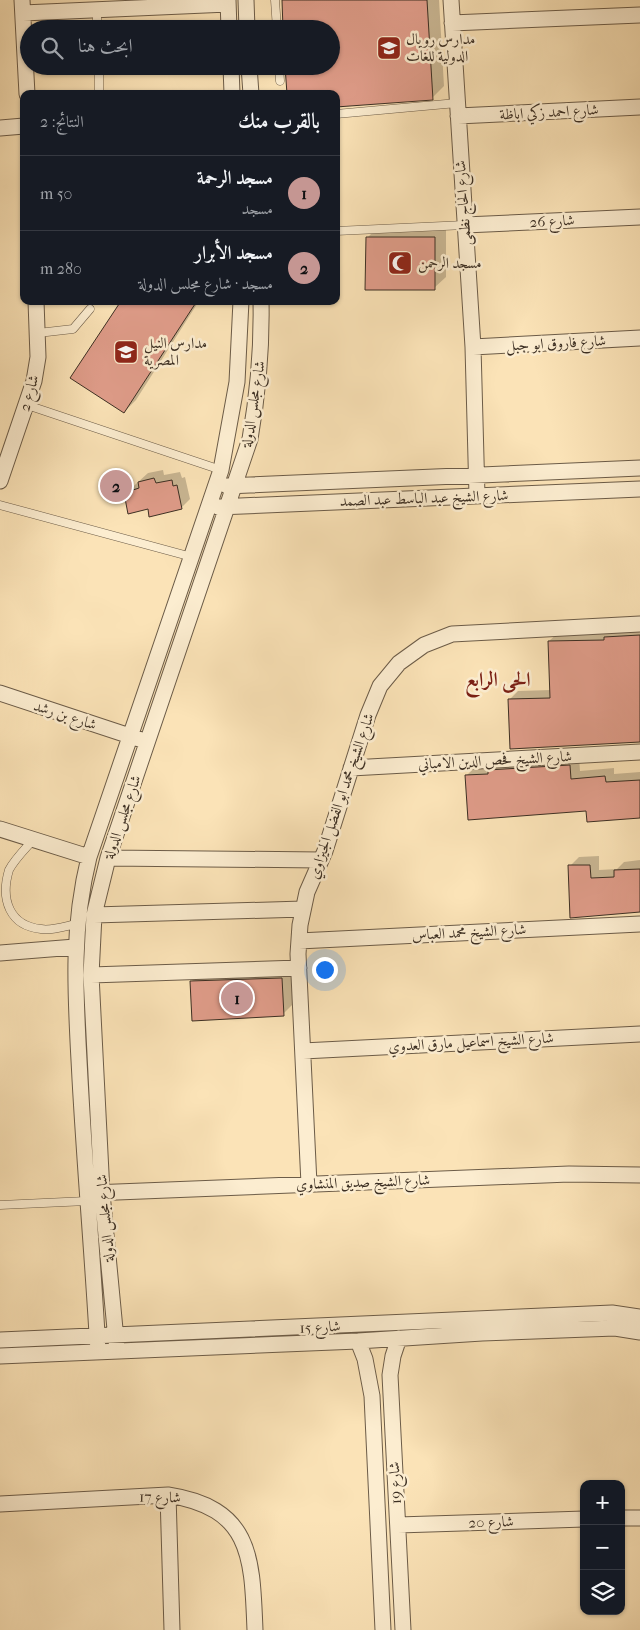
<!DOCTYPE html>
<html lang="ar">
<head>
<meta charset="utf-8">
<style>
	:root { --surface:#171b24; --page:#242831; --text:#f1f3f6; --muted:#9ea1a6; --line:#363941; --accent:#c59692 }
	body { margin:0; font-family:"IM FELL French Canon",Amiri,serif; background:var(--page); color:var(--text); direction:rtl }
	.controls { position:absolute; right:15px; bottom:15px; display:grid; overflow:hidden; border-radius:10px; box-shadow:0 1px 4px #0004 }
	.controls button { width:45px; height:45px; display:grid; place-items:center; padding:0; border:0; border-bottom:1px solid var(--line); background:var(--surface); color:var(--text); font:25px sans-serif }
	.you { position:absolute; left:324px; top:969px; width:18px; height:18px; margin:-12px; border:4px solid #fff; border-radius:50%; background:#1a73e8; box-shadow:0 0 0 8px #1a73e833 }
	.badge { display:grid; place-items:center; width:32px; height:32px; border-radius:50%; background:var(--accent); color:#111; font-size:16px; font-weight:700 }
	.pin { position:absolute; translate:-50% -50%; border:2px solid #fff; box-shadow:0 1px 5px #0006 }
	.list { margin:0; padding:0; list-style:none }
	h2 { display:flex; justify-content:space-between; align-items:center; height:65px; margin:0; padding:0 20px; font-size:21px }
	h2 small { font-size:16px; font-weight:400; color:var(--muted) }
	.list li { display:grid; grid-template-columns:32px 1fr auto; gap:15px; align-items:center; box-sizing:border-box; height:75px; padding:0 20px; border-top:1px solid var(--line) }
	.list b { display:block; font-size:19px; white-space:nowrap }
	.list p { margin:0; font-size:16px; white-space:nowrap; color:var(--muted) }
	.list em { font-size:16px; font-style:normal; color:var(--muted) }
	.icon { flex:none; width:28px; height:28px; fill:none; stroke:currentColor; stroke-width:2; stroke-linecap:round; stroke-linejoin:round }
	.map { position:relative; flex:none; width:640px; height:1630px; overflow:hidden; direction:ltr }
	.search { position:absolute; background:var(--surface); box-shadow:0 1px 4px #0004; left:20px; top:20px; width:320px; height:55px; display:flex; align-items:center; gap:12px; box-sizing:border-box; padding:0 18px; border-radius:28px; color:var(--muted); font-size:19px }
	.panel { position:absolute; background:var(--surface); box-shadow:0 1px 4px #0004; left:20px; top:90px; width:320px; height:215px; border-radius:10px; direction:rtl }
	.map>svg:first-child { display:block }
	.shadow { fill:#0003 }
	.building { fill:#df9c89; stroke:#3c2f23 }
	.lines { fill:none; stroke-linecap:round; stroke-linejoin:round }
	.lane-casing { stroke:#6c5c48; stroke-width:9 }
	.street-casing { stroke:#6c5c48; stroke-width:17 }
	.lane { stroke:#fcedd0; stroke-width:8 }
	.street { stroke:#fcedd0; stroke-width:15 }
	.labels { text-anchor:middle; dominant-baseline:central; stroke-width:5; stroke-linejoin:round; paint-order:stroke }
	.poi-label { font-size:15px; fill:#3c2f23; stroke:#fcedd0; text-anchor:start }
	.street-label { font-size:15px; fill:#3c2f23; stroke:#fcedd0 }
	.district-label { font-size:20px; font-weight:bold; fill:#7a1f14; stroke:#fcedd0 }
</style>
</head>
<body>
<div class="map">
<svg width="640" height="1630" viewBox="0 0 640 1630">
	<rect width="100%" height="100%" fill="#fbe3b7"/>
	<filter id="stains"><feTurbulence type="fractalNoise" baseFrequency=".004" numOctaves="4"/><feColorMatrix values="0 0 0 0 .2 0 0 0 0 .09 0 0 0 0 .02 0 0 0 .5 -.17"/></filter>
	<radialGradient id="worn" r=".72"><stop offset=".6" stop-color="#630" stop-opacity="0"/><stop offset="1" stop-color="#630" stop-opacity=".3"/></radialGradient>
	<path class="shadow" d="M 283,0 L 439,0 L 444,86 L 432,98 L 336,94 L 331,66 L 331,29 Z
		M 379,226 L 446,226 L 446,277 L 434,288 L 367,238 Z
		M 122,301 L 199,301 L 136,400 L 124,412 Z
		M 163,470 L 164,475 L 180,472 L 182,478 L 185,477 L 190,499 L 181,508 L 149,508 L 125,494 L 148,473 Z
		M 640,627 L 640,740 L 509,700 L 518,691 L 551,690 L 549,641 L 558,633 Z
		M 579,757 L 580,771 L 614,768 L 614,774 L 640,772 L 640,817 L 587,810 L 466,776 L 475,767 Z
		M 599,856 L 599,870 L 617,869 L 624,862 L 640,860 L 640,911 L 570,866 L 579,857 Z
		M 293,967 L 295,1002 L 283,1014 L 191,982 L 203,970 Z"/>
	<path class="building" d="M 282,0 L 427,0 L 433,100 L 336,107 L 336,94 L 287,94 L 285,66 L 331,66 L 331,29 L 283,29 Z
		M 366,237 L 435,237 L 435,290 L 365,290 Z
		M 121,301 L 197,301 L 124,413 L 70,378 Z
		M 154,478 L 156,483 L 172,480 L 173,486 L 177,485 L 182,509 L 149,517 L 148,509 L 128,514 L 124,493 L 139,488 L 138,482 Z
		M 640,635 L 640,742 L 510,749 L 508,699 L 550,698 L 548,641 L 604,640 L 604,637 Z
		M 570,765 L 571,779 L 605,776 L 606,782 L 640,780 L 640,818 L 587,822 L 586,811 L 468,820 L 465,775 L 488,774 L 488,770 Z
		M 568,865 L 590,865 L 591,878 L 614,877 L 614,870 L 640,869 L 640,912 L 570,918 Z
		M 282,978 L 284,1016 L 192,1021 L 190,981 Z"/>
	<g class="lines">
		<defs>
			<path id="lane" d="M 275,0 L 277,29
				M 97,10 L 97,29
				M 99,66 L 99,94
				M 279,66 L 280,81
				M 336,114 L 457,103
				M 336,231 L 465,225
				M 38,333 L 73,329 L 90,309
				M 27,405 L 221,470
				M 0,505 L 192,557
				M 33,840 C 25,849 14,860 9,870 C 0,900 10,926 41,929 C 52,931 66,926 76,924
				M 0,1205 L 87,1201"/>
			<path id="street" d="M 22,0 L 27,94
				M 228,0 L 229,29
				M 246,0 L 247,29
				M 451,0 L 473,347 L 477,496
				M 23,13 L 228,4
				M 452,23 L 640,15
				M 231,66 L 232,94
				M 249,66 L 251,94
				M 458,116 L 640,107
				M 0,128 L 24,126
				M 465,225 L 640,217
				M 473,347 L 640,338
				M 0,481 L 34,381 L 38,357 L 36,301
				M 227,486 L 640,468
				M 218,507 L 640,489
				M 0,693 L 139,739
				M 351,768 L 640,752
				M 0,829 L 89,857
				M 108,858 L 321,860
				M 94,915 L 303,909
				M 299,941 L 640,924
				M 0,953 L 75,947
				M 91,975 L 299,968
				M 303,1051 L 640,1034
				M 309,1184 L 298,954 L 300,925 L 307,892 L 325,851 L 368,715 L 380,686 L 399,663 L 424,645 L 452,634 L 640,624
				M 92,1193 L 569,1174 L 640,1175
				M 399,1338 L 393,1356 L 390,1375 L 403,1630
				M 0,1340 L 612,1313 L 640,1317
				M 358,1341 L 365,1359 L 372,1396 L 383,1630
				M 117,1350 L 102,1193 L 91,975 L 94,915 L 108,858 L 250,439 C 258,393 262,348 261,301
				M 98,1351 C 93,1261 85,1170 80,1079 C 76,1001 70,934 89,857 L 221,470 L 237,382 L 241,301
				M 0,1356 L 358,1341 L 482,1333 L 615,1328 L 640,1332
				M 168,1495 L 172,1630
				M 0,1504 L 168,1495 C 253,1508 252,1559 255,1630
				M 621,1518 L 640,1518
				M 398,1525 L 584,1519"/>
		</defs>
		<use href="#lane" class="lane-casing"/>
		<use href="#street" class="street-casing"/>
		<use href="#lane" class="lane"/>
		<use href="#street" class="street"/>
	</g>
	<defs>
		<symbol id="school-square" viewBox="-11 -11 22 22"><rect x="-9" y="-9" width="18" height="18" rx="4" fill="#8f2418" stroke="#fcedd0"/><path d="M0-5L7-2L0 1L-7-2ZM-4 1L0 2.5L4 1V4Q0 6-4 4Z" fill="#fff"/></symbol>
		<symbol id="mosque-square" viewBox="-11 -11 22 22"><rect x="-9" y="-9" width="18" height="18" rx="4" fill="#8f2418" stroke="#fcedd0"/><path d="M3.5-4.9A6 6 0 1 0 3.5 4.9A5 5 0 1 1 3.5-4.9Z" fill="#fff"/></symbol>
	</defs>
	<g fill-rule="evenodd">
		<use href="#school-square" x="375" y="34" width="28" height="28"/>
		<use href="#mosque-square" x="386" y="249" width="28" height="28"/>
		<use href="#school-square" x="112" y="338" width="28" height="28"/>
	</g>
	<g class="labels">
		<g class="poi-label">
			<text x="406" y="39">مدارس رويال<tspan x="406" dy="17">الدولية للغات</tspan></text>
			<text x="418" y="263">مسجد الرحمن</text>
			<text x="144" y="343">مدارس النيل<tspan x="144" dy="17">المصرية</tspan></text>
		</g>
		<g class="street-label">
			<text transform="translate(549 112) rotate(-3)">شارع احمد زكي اباظة</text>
			<text transform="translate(463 203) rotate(-94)">شارع الحاج نظمى</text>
			<text transform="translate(552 221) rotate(-3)">شارع 26</text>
			<text transform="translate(556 343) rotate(-3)">شارع فاروق ابو جبل</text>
			<text transform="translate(29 393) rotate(-74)">شارع 2</text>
			<text transform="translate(253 404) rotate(-81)">شارع مجلس الدولة</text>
			<text transform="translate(424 498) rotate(-2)">شارع الشيخ عبد الباسط عبد الصمد</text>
			<text transform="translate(65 715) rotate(18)">شارع بن رشد</text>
			<text transform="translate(495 760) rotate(-3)">شارع الشيخ فحص الدين الامباني</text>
			<text transform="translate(341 796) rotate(-71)">شارع الشيخ محمد ابو الفضل الجيزاوي</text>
			<text transform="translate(122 817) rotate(-71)">شارع مجلس الدولة</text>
			<text transform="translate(469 932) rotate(-3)">شارع الشيخ محمد العباس</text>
			<text transform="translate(471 1042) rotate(-3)">شارع الشيخ اسماعيل مارق العدوي</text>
			<text transform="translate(363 1182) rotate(-2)">شارع الشيخ صديق المنشاوي</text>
			<text transform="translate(105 1218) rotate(-95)">شارع مجلس الدولة</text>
			<text transform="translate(320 1327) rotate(-3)">شارع 15</text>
			<text transform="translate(395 1483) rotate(-93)">شارع 19</text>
			<text transform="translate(160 1497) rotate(1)">شارع 17</text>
			<text transform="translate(491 1522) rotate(-2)">شارع 20</text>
		</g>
		<g class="district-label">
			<text x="498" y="679">الحى الرابع</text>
		</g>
	</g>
	<rect width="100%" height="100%" filter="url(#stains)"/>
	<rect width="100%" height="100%" fill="url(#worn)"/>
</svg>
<div class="controls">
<button>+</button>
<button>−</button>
<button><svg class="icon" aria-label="layers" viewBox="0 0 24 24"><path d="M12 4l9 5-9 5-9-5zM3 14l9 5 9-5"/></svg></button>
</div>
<div class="you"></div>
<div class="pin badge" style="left:237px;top:998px">1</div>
<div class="pin badge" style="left:116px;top:486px">2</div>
<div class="search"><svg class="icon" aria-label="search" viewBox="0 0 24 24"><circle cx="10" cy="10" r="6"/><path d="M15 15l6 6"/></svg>ابحث هنا</div>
<section class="panel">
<h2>بالقرب منك<small>النتائج: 2</small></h2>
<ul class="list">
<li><span class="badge">1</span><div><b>مسجد الرحمة</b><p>مسجد</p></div><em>50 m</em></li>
<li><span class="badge">2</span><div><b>مسجد الأبرار</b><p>مسجد · شارع مجلس الدولة</p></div><em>280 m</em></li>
</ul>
</section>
</div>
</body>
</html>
